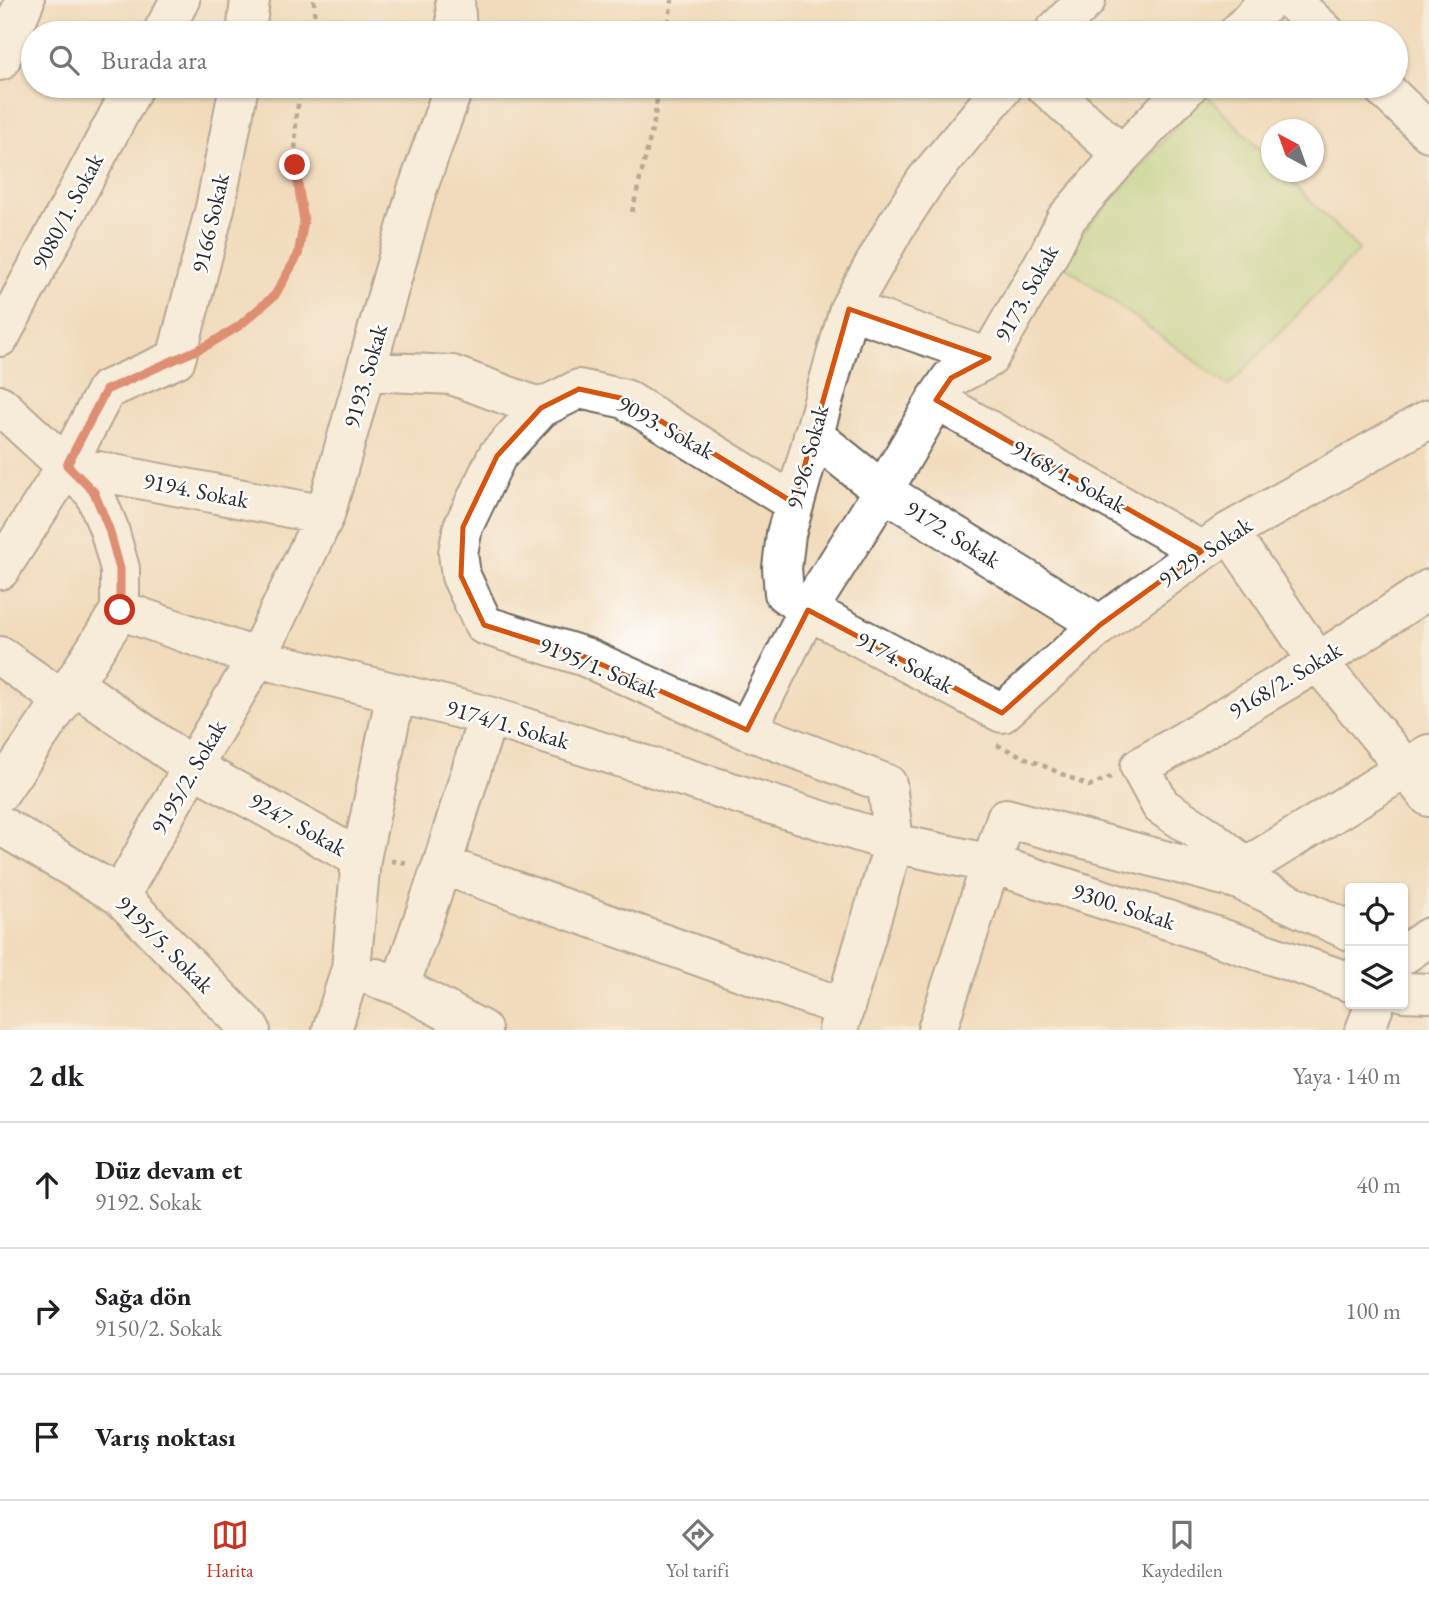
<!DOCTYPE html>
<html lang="tr">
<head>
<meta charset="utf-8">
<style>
	:root { --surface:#fff; --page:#f2f2f2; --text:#202124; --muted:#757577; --line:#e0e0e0; --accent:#c8321e }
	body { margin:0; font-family:"EB Garamond",serif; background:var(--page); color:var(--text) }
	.controls { position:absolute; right:21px; bottom:21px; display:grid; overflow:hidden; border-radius:7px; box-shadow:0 2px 5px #0004 }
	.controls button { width:63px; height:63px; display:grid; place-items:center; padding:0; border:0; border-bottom:2px solid var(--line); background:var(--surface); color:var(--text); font:35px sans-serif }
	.compass { position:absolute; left:1261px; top:119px; width:63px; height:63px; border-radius:50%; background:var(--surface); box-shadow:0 2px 5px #0004; rotate:319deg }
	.stop { position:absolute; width:21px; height:21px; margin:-16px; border:5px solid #c8321e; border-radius:50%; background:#fff }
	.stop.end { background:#c8321e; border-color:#fff; box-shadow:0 2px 7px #0008 }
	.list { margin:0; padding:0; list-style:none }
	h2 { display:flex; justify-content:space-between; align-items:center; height:91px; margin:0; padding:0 28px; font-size:30px }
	h2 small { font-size:23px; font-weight:400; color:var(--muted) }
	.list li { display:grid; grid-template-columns:46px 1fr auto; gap:21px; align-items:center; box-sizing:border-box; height:126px; padding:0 28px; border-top:2px solid var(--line) }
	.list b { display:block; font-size:26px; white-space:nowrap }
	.list p { margin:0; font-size:23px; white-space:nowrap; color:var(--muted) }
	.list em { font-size:23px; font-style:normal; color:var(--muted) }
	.icon { flex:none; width:38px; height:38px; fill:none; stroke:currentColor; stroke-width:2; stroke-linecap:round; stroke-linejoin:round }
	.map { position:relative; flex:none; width:1429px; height:1030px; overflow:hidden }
	.search { position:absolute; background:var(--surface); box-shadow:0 2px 5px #0004; left:21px; right:21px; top:21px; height:77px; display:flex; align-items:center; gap:18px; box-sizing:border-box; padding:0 24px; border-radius:38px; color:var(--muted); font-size:26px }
	.sheet { height:469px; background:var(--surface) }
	nav { display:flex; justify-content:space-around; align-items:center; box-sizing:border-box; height:98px; border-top:2px solid var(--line); background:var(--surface); font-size:19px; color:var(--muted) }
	nav a { display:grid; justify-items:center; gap:4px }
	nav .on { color:var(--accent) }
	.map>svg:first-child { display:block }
	.green { fill:#aed985; stroke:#6c8258; stroke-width:2 }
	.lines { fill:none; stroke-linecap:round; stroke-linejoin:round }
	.minor-casing { stroke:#70695e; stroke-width:42 }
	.path { stroke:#70695e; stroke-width:4.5; stroke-dasharray:5 5; stroke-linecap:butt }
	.minor { stroke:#fff; stroke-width:38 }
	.route { stroke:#c8321e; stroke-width:9 }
	.marked { fill:none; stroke:#d5540f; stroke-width:5; stroke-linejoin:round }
	.labels { text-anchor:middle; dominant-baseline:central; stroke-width:5; stroke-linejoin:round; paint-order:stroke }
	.street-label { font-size:23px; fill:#2b2b2b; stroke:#fff }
</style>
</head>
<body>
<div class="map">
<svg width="1429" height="1030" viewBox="0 0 1429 1030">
	<rect width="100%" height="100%" fill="#fff"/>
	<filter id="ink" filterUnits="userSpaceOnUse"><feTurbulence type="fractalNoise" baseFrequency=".0143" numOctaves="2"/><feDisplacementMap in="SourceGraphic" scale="14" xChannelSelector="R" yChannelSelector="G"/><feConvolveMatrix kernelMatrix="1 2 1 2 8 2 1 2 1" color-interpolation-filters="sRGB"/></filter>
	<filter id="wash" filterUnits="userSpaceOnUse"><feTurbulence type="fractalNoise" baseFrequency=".00686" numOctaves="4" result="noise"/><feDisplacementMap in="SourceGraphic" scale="28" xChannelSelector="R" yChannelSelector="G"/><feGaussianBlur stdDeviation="1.57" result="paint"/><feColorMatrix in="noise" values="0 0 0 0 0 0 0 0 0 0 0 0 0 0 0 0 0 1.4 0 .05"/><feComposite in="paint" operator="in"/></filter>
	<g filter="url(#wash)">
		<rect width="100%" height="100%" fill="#f1dbbc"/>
		<path class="green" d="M 1205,93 L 1271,161 L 1272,172 L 1282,172 L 1359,250 L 1229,386 L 1058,261 Z"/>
	</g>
	<g filter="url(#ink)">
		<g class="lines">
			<defs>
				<path id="minor" d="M 455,0 L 457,33
					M 1291,0 L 1326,33
					M 162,33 L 180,0
					M 246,33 L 250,0
					M 1053,33 L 1086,0
					M 1238,33 L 1269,0
					M 0,61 L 25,0
					M 1004,86 L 926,180 L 896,226 L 849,309 L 786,534 L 782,568 L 784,593 L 808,610 L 1002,713 L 1100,625 L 1229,532 L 1429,419
					M 1045,86 L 1122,155
					M 1381,86 L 1429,132
					M 849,309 L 989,358
					M 0,337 L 134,86
					M 367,371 L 452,375 L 541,408
					M 936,400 L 1202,551
					M 0,405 L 94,492 L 109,529 L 120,569 L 120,610
					M 813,435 L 883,491 L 1100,625
					M 67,465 L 325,515
					M 794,503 L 625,399 L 579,389 L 541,408 L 497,456 L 463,527 L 458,553 L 461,576 L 484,625 L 585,657 L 747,730 L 887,784 L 894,843 L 838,1030
					M 1229,532 L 1318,662 L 1429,797
					M 0,570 L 67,465 L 106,390 L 176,359 L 215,208 L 239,86
					M 120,610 L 257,658 L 488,716 L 894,843 L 992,864 L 1174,922 L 1350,982
					M 0,656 L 63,700
					M 73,684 L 192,767 L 361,859 L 351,969 L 332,1030
					M 747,730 L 808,610 L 883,491 L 936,400 L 951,378 L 989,358 L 1049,254 L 1066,219 L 1122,155 L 1188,86
					M 0,792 L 63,700 L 120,610
					M 0,825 L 120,896 L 251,1030
					M 361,859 L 396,693
					M 442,865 L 845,1008
					M 1246,867 L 1210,838 L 1161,806 L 1140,767 L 1318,662 L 1429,589
					M 1239,880 L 1246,867 L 1429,754
					M 120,896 L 192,767 L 257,658 L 325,515 L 417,190 L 454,86
					M 1403,955 L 1429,937
					M 376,978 L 400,986 L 482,1030
					M 400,986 L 442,865 L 488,716
					M 1403,992 L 1429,993
					M 937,1030 L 1006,818 L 1239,880 L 1350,931
					M 1365,1030 L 1375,1004"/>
			</defs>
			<use href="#minor" class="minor-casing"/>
			<path class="path" d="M 314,0 L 315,33
				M 667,33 L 672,0
				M 632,212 L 654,122 L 659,86
				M 215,341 L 239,326 L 275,295 L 298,255 L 305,221 L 295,165 L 296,113 L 303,86
				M 997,745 L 1089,786 L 1111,777
				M 391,861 L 410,863"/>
			<use href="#minor" class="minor"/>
		</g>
	</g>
	<g class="lines" filter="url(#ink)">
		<path class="route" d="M 120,610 L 120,569 L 109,529 L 94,492 L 67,465 L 106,390 L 208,345 L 239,326 L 275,295 L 298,255 L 304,221 L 295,165"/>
	</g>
	<path d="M0 0H1429V1030H0ZM 849,309 L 989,358 L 951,378 L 936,400 L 1202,551 L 1100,625 L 1002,713 L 808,610 L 747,730 L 585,657 L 484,625 L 461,576 L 463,527 L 497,456 L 541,408 L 579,389 L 625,399 L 794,503 Z" fill="#f1dbbc" fill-opacity=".55" fill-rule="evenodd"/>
	<path class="marked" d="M 849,309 L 989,358 L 951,378 L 936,400 L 1202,551 L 1100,625 L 1002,713 L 808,610 L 747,730 L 585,657 L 484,625 L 461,576 L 463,527 L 497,456 L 541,408 L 579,389 L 625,399 L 794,503 Z"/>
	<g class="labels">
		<g class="street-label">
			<text transform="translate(67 211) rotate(-62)">9080/1. Sokak</text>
			<text transform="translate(210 223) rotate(-77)">9166 Sokak</text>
			<text transform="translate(1026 293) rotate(-61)">9173. Sokak</text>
			<text transform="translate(365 376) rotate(-74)">9193. Sokak</text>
			<text transform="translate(666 427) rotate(29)">9093. Sokak</text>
			<text transform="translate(807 457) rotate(-75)">9196. Sokak</text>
			<text transform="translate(1069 476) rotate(29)">9168/1. Sokak</text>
			<text transform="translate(196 490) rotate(11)">9194. Sokak</text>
			<text transform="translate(953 534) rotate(32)">9172. Sokak</text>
			<text transform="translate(1205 552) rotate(-34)">9129. Sokak</text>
			<text transform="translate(905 662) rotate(28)">9174. Sokak</text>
			<text transform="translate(599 667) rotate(22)">9195/1. Sokak</text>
			<text transform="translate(1285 680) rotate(-31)">9168/2. Sokak</text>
			<text transform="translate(508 724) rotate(16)">9174/1. Sokak</text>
			<text transform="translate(188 777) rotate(-60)">9195/2. Sokak</text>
			<text transform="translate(298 824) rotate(29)">9247. Sokak</text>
			<text transform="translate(1124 906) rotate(18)">9300. Sokak</text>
			<text transform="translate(165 944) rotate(45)">9195/5. Sokak</text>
		</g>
	</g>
</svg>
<div class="controls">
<button><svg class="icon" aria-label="locate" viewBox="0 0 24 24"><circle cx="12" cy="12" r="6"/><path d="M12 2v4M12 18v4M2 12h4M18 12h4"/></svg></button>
<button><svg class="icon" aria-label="layers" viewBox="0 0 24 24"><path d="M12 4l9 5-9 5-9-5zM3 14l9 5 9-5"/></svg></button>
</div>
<svg class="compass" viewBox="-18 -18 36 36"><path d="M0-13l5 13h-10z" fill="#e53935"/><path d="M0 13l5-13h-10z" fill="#757577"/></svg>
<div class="stop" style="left:120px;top:610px"></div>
<div class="stop end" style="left:295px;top:165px"></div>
<div class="search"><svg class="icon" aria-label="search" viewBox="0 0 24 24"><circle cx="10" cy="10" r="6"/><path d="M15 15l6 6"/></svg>Burada ara</div>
</div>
<section class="sheet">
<h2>2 dk<small>Yaya · 140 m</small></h2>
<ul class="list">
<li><svg class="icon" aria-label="ahead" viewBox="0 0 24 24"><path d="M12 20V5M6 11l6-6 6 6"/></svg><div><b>Düz devam et</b><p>9192. Sokak</p></div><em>40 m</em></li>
<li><svg class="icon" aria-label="right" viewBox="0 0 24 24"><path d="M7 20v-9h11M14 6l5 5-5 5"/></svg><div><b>Sağa dön</b><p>9150/2. Sokak</p></div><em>100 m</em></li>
<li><svg class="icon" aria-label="arrive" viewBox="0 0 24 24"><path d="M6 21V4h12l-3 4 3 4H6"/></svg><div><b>Varış noktası</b></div></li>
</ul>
</section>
<nav>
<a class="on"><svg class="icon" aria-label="map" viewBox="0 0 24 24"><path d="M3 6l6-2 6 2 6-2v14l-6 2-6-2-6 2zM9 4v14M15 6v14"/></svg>Harita</a>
<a><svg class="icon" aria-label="directions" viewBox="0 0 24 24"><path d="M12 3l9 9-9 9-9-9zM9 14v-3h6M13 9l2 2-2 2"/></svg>Yol tarifi</a>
<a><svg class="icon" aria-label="saved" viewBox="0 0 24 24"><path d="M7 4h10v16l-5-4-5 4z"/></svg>Kaydedilen</a>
</nav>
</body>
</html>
